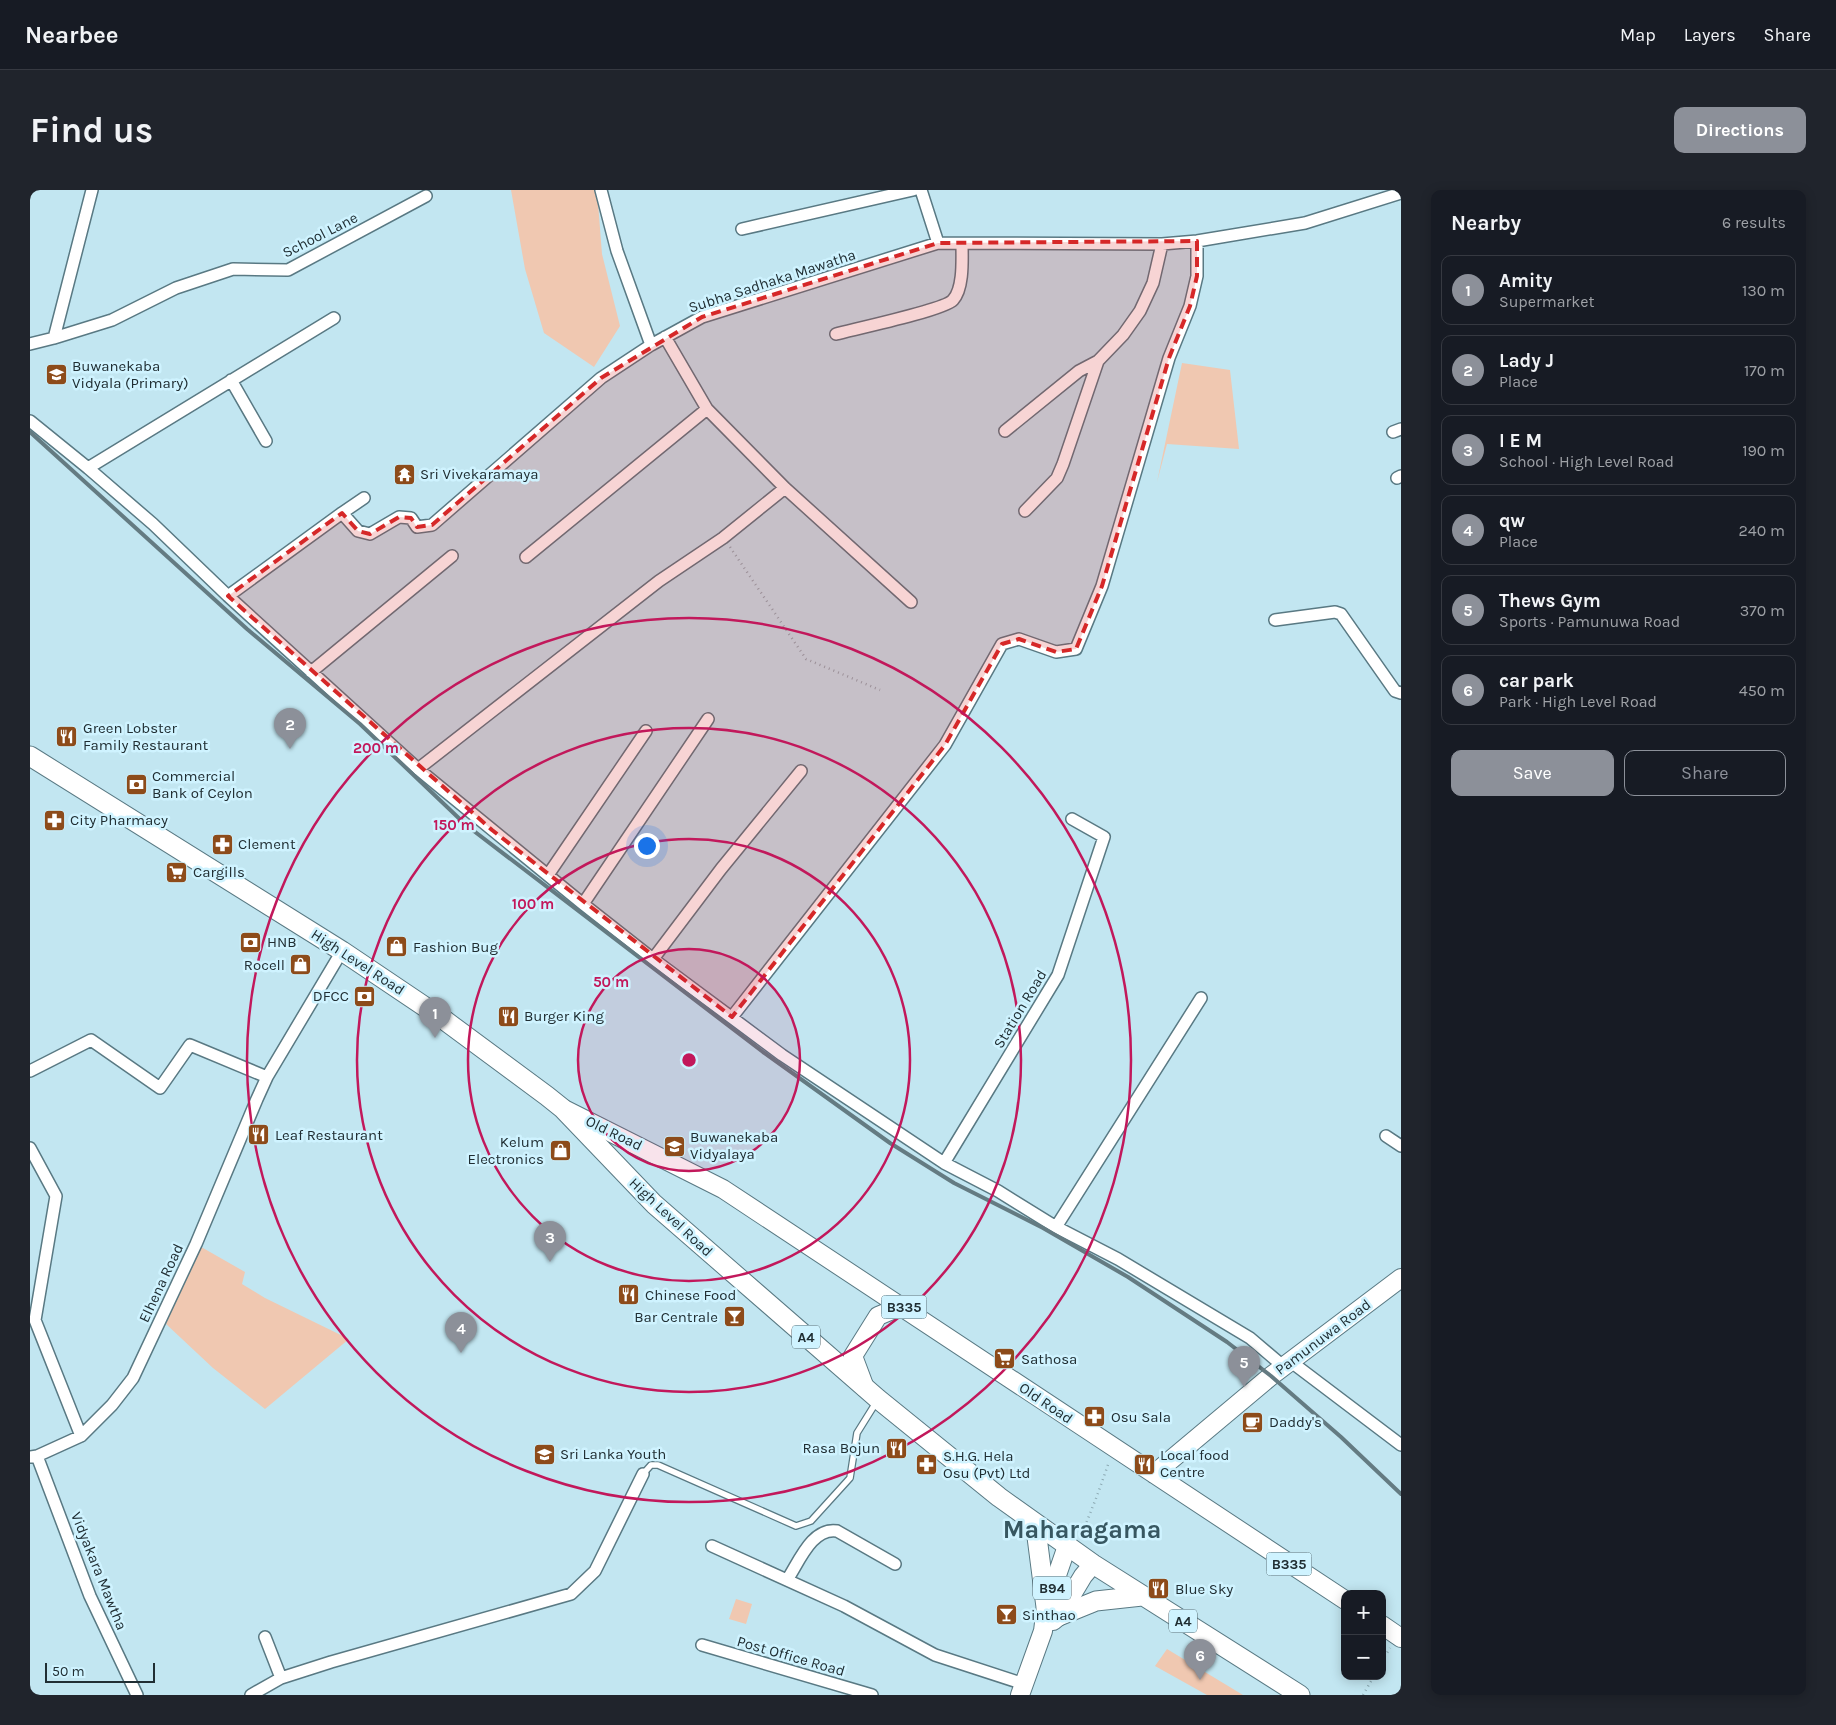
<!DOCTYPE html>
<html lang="en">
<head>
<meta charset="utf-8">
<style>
	:root { --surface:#171b24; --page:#20242c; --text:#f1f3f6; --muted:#9ea1a6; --line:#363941; --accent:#8c9099 }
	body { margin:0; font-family:Karla,sans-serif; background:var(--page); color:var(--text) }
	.controls { position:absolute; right:15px; bottom:15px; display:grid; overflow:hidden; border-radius:10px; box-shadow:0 2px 12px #0003 }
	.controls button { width:45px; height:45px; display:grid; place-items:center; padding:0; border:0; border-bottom:1px solid var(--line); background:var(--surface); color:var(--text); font:25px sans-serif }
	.scale { position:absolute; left:15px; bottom:12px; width:110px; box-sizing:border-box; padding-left:5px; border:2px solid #202e33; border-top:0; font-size:14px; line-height:18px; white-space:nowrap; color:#202e33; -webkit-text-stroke:4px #cff3ff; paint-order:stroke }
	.you { position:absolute; left:616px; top:655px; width:18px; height:18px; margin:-12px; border:4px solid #fff; border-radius:50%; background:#1a73e8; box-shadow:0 0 0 8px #1a73e833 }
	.badge { display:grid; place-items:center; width:32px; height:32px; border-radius:50%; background:var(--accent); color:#fff; font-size:16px; font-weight:700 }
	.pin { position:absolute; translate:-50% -41px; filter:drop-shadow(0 1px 2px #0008) }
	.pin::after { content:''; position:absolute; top:26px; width:18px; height:15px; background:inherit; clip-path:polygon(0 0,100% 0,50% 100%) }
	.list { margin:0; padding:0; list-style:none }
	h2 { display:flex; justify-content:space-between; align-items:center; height:65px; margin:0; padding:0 20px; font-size:21px }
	h2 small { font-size:16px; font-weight:400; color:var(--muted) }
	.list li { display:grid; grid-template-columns:32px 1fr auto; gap:15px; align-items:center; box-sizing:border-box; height:70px; margin:0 10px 10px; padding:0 10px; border:1px solid var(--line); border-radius:10px }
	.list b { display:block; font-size:19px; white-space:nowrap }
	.list p { margin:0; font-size:16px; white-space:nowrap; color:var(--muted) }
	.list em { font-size:16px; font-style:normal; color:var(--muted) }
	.actions { display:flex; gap:10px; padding:15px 20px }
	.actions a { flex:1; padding:11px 0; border:1px solid var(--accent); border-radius:10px; text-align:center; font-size:18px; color:var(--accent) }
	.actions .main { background:var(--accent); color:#fff }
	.map { position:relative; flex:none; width:1371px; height:1505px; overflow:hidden; border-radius:10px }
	header { display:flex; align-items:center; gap:30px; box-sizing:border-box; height:70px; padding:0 25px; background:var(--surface); border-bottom:1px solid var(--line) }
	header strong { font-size:24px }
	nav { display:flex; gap:28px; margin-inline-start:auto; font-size:18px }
	.intro { display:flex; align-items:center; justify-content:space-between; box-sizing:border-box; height:120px; padding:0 30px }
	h1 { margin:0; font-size:35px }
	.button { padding:12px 22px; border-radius:10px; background:var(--accent); color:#fff; font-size:18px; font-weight:700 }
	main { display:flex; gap:30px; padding:0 30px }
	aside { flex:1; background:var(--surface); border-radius:10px; box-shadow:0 2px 12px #0003 }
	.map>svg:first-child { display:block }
	.green { fill:#f0c8b1 }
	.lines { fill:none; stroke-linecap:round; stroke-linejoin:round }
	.service-casing { stroke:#597983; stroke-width:8 }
	.minor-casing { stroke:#597983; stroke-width:14 }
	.primary-casing { stroke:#597983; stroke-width:20 }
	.trunk-casing { stroke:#597983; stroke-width:21 }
	.path { stroke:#8daab3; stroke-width:2.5; stroke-dasharray:1 4; stroke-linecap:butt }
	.service { stroke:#fff; stroke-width:5.5 }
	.minor { stroke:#fff; stroke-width:11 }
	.primary { stroke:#fff; stroke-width:18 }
	.trunk { stroke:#fff; stroke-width:19 }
	.rail { stroke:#647b82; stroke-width:4 }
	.marked { fill:#d62828; fill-opacity:0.2; stroke:#d62828; stroke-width:4; stroke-dasharray:10 6; stroke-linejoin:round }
	.ring { fill:none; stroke:#c2185b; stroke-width:2.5 }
	.labels { text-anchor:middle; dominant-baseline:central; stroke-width:5; stroke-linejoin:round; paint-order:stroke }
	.shield { fill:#cff3ff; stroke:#546970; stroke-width:1 }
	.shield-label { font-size:14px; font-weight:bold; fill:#202e33 }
	.street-label { font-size:15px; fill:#202e33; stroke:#cff3ff }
	.poi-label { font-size:15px; fill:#202e33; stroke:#cff3ff; text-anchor:start }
	.town-label { font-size:25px; font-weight:bold; fill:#375761; stroke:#cff3ff }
	.centre { fill:#c2185b; stroke:#cff3ff; stroke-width:2.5 }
	.ring-label { font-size:15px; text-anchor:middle; font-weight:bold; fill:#c2185b; stroke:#cff3ff; stroke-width:5; stroke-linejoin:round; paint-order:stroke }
</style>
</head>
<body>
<header>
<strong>Nearbee</strong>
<nav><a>Map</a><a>Layers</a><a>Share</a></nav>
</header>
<div class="intro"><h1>Find us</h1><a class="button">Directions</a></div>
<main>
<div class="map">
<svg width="1371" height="1505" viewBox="0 0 1371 1505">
	<rect width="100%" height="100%" fill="#c2e6f1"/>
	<path class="green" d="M 481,0 L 567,0 L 572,64 L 590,136 L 564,177 L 514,143 L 495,79 Z
		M 1152,173 L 1200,180 L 1209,259 L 1137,254 L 1127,292 Z
		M 166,1054 L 215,1082 L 212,1094 L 235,1108 L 319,1149 L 235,1219 L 183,1178 L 136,1134 Z
		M 706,1409 L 722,1414 L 716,1434 L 699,1429 Z
		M 1137,1459 L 1213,1505 L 1177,1505 L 1125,1476 Z"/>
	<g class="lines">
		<defs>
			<path id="service" d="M 613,1284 L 621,1275 L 628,1275 L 766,1336 L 781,1331 L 820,1288 L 827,1243 L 847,1211"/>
			<path id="minor" d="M 571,0 L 587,61 L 621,155
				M 891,0 L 908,53
				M 712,39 L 883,0
				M 806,144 C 825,139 914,120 923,110 C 934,98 932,68 932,54
				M 635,147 L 677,219 L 755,298 L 881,412
				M 24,148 L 82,130 L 146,98 L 203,79 L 258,80 L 396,6
				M 0,154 L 24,148 L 62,0
				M 201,190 L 236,251
				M 0,231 L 58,278 L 123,334 L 198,406 L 388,579 L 553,714 L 623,769 L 752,865 L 914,973 L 968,1001 L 1026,1037 L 1088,1069 L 1220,1148 L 1253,1176
				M 975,241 L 1049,181 L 1068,171
				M 1363,242 L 1371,239
				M 58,278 L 304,128
				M 1367,288 L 1371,286
				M 995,321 L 1027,288 L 1033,274 L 1068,171 L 1093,145 L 1110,121 L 1123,93 L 1132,54
				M 312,323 L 334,308
				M 496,367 L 677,219
				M 198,406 L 312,323 L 328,341 L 340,344 L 369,327 L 381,328 L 387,337 L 402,335 L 571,188 L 621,155 L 672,127 L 908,53 L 1132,54 L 1167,51 L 1275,33 L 1371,3
				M 1245,430 L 1305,422 L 1311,424 L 1365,501 L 1371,503
				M 281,482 L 422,366
				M 388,579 L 629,391 L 693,348 L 755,298
				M 518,685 L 616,541
				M 553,714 L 678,529
				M 623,769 L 691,679 L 771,581
				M 702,827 L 915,555 L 972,454 L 989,449 L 1026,462 L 1046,459 L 1072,396 L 1139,168 L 1160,116 L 1167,86 L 1167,51
				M 0,881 L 61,850 L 130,898 L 160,855 L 237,887
				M 1356,946 L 1371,956
				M 0,958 L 26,1006 L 5,1130 L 51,1246
				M 914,973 L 1028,785 L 1074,647 L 1042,629
				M 1026,1037 L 1171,808
				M 1260,1171 L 1371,1255
				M 7,1266 L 60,1406 L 107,1505
				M 0,1267 L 7,1266 L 51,1246 L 82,1215 L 103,1188 L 166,1054 L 227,909 L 237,887 L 312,761
				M 682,1356 L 814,1416 L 905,1465 L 994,1494
				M 757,1390 C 769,1372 782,1337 807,1341 L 865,1374
				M 672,1455 L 842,1505
				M 251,1488 L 301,1472 L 541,1404 L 565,1381 L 613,1284
				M 221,1505 L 251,1488 L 235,1447"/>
			<path id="primary" d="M 534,919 L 693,999 L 1315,1410
				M 835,1198 L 823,1166 L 848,1126 L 872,1116
				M 1124,1284 L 1241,1186 L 1371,1088
				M 1023,1431 L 1029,1426 L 1053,1386 L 1063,1374
				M 1352,1435 L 1371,1448
				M 990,1505 L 1013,1441 L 1016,1417 L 1037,1356"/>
			<path id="trunk" d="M 0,566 L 312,761 L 413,829 L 517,906 L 532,918 L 624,1014 L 848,1209 L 969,1307 L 1063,1374 L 1270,1505
				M 1000,1330 L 1007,1347 L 1016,1417
				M 1029,1426 L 1066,1411 L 1112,1406"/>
		</defs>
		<use href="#service" class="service-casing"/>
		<use href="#minor" class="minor-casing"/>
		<use href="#primary" class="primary-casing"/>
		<use href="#trunk" class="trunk-casing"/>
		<path class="path" d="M 700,357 L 776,469 L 850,500
			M 1051,1346 L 1067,1306 L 1079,1272
			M 1352,1471 L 1360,1458
			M 1333,1505 L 1344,1486"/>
		<use href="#service" class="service"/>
		<use href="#minor" class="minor"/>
		<use href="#primary" class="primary"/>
		<use href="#trunk" class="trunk"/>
		<path class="rail" d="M 0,242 L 217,439 L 330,534 L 436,635 L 733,862 L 860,953 L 924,993 L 1013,1038 L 1098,1087 L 1197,1152 L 1241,1186 L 1311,1247 L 1371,1304"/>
	</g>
	<path class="marked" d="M 1167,51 L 1167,86 L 1160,116 L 1139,168 L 1072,396 L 1046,459 L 1026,462 L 989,449 L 972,454 L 915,555 L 702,827 L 462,640 L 198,406 L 312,323 L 328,341 L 340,344 L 369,327 L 381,328 L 387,337 L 402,335 L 571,188 L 672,127 L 908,53 Z"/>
	<circle cx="659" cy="870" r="111" fill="#c2185b" fill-opacity=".12"/>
	<g class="ring">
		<circle cx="659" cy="870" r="111"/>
		<circle cx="659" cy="870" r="221"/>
		<circle cx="659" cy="870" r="332"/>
		<circle cx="659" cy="870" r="442"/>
	</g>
	<defs>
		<symbol id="school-square" viewBox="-11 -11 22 22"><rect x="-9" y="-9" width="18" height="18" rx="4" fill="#8d4b1a" stroke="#cff3ff"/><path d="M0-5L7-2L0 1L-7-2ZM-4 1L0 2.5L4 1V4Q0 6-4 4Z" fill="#fff"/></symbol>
		<symbol id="temple-square" viewBox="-11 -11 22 22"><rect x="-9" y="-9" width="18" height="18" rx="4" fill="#8d4b1a" stroke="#cff3ff"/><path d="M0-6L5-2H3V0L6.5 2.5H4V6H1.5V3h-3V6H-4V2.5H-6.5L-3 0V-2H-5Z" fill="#fff"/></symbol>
		<symbol id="restaurant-square" viewBox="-11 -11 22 22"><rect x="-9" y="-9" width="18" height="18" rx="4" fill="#8d4b1a" stroke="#cff3ff"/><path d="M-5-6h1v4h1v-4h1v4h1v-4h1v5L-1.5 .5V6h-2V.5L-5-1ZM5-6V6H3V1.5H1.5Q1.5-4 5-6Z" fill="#fff"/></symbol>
		<symbol id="bank-square" viewBox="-11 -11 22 22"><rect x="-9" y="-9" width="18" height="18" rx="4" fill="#8d4b1a" stroke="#cff3ff"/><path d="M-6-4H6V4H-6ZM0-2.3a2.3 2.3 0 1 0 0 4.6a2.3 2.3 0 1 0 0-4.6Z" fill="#fff"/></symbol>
		<symbol id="pharmacy-square" viewBox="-11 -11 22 22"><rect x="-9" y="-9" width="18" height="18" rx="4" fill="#8d4b1a" stroke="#cff3ff"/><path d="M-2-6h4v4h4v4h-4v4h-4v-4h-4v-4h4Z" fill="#fff"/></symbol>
		<symbol id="supermarket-square" viewBox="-11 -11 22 22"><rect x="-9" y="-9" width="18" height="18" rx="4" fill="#8d4b1a" stroke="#cff3ff"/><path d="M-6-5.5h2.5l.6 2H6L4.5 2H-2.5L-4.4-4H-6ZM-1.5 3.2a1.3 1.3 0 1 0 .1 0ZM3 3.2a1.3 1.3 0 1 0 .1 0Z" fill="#fff"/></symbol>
		<symbol id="shop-square" viewBox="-11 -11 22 22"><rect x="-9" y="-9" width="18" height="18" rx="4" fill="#8d4b1a" stroke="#cff3ff"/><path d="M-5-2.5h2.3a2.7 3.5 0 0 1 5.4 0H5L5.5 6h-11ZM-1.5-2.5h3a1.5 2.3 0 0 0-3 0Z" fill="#fff"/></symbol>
		<symbol id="bar-square" viewBox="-11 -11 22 22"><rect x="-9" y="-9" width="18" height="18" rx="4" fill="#8d4b1a" stroke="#cff3ff"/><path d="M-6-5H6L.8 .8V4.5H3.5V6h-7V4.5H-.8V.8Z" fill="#fff"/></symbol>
		<symbol id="cafe-square" viewBox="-11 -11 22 22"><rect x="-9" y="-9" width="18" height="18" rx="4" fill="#8d4b1a" stroke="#cff3ff"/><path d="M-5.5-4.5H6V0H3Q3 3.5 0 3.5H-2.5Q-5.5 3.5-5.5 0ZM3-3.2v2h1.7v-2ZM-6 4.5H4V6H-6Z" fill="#fff"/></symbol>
		<symbol id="university-square" viewBox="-11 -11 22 22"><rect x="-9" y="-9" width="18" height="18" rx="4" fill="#8d4b1a" stroke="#cff3ff"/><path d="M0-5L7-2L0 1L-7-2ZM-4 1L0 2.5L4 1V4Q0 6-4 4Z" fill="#fff"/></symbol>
	</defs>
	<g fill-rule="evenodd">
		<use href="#school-square" x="14" y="172" width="25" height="25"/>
		<use href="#temple-square" x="362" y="272" width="25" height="25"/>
		<use href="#restaurant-square" x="24" y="534" width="25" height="25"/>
		<use href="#bank-square" x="94" y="582" width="25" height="25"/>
		<use href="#pharmacy-square" x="12" y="618" width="25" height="25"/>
		<use href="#pharmacy-square" x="180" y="642" width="25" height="25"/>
		<use href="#supermarket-square" x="134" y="670" width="25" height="25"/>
		<use href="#bank-square" x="208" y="740" width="25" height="25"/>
		<use href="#shop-square" x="354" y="744" width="25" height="25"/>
		<use href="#shop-square" x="258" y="762" width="25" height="25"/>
		<use href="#bank-square" x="322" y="794" width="25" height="25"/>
		<use href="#restaurant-square" x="466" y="814" width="25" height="25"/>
		<use href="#restaurant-square" x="216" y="932" width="25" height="25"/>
		<use href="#school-square" x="632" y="944" width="25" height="25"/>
		<use href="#shop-square" x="518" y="948" width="25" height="25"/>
		<use href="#restaurant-square" x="586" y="1092" width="25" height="25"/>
		<use href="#bar-square" x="692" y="1114" width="25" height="25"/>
		<use href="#supermarket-square" x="962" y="1156" width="25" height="25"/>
		<use href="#pharmacy-square" x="1052" y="1214" width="25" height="25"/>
		<use href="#cafe-square" x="1210" y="1220" width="25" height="25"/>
		<use href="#restaurant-square" x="854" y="1246" width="25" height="25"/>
		<use href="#university-square" x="502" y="1252" width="25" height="25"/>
		<use href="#restaurant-square" x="1102" y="1262" width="25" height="25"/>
		<use href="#pharmacy-square" x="884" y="1262" width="25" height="25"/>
		<use href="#restaurant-square" x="1116" y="1386" width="25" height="25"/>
		<use href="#bar-square" x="964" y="1412" width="25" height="25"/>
	</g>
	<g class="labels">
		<g class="shield">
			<rect x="851.5" y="1105.5" width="45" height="23" rx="4"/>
			<rect x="762" y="1135.5" width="28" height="23" rx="4"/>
			<rect x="1236.5" y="1362.5" width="45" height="23" rx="4"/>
			<rect x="1003" y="1386.5" width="38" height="23" rx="4"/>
			<rect x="1139" y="1419.5" width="28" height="23" rx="4"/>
		</g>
		<g class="shield-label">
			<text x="874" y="1117">B335</text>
			<text x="776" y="1147">A4</text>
			<text x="1259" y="1374">B335</text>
			<text x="1022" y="1398">B94</text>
			<text x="1153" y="1431">A4</text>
		</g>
		<g class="street-label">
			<text transform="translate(290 45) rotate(-27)">School Lane</text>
			<text transform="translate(742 91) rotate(-18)">Subha Sadhaka Mawatha</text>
			<text transform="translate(328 772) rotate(33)">High Level Road</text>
			<text transform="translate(990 819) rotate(-59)">Station Road</text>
			<text transform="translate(584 943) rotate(26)">Old Road</text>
			<text transform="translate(641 1027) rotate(43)">High Level Road</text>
			<text transform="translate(131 1093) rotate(-65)">Elhena Road</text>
			<text transform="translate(1293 1147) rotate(-37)">Pamunuwa Road</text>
			<text transform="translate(1016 1213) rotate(34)">Old Road</text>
			<text transform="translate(69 1381) rotate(68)">Vidyakara Mawtha</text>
			<text transform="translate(761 1466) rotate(16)">Post Office Road</text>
		</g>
		<g class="poi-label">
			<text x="42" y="176">Buwanekaba<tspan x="42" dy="17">Vidyala (Primary)</tspan></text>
			<text x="390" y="284">Sri Vivekaramaya</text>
			<text x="53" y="538">Green Lobster<tspan x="53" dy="17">Family Restaurant</tspan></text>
			<text x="122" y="586">Commercial<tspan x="122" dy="17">Bank of Ceylon</tspan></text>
			<text x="40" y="630">City Pharmacy</text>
			<text x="208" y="654">Clement</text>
			<text x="163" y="682">Cargills</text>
			<text x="237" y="752">HNB</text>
			<text x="383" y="757">Fashion Bug</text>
			<text x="255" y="775" text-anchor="end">Rocell</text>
			<text x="319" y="806" text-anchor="end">DFCC</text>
			<text x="494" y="826">Burger King</text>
			<text x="245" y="945">Leaf Restaurant</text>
			<text x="660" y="947">Buwanekaba<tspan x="660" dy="17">Vidyalaya</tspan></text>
			<text x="514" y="952" text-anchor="end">Kelum<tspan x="514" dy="17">Electronics</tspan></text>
			<text x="615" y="1105">Chinese Food</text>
			<text x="688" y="1127" text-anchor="end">Bar Centrale</text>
			<text x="991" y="1169">Sathosa</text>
			<text x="1081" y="1227">Osu Sala</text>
			<text x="1239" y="1232">Daddy's</text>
			<text x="850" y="1258" text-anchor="end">Rasa Bojun</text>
			<text x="530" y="1264">Sri Lanka Youth</text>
			<text x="1130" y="1265">Local food<tspan x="1130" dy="17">Centre</tspan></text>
			<text x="913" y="1266">S.H.G. Hela<tspan x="913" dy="17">Osu (Pvt) Ltd</tspan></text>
			<text x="1145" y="1399">Blue Sky</text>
			<text x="992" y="1425">Sinthao</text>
		</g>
		<g class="town-label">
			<text x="1052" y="1339">Maharagama</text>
		</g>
	</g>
	<circle cx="659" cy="870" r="8" class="centre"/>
	<g class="ring-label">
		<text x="346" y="563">200 m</text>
		<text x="424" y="640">150 m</text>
		<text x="503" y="719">100 m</text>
		<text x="581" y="797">50 m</text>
	</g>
</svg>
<div class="controls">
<button>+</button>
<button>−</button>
</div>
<div class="scale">50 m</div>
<div class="you"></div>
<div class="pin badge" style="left:405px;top:848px">1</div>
<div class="pin badge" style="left:260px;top:559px">2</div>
<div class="pin badge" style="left:520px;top:1072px">3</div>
<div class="pin badge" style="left:431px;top:1163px">4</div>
<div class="pin badge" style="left:1214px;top:1197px">5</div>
<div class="pin badge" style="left:1170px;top:1490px">6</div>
</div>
<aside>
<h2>Nearby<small>6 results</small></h2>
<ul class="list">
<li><span class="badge">1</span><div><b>Amity</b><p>Supermarket</p></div><em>130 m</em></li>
<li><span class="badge">2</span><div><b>Lady J</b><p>Place</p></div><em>170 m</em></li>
<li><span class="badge">3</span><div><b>I E M</b><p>School · High Level Road</p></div><em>190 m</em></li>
<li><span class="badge">4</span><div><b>qw</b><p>Place</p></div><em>240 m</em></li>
<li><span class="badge">5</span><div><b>Thews Gym</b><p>Sports · Pamunuwa Road</p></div><em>370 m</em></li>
<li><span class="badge">6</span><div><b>car park</b><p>Park · High Level Road</p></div><em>450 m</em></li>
</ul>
<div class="actions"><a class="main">Save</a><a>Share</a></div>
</aside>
</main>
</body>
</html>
